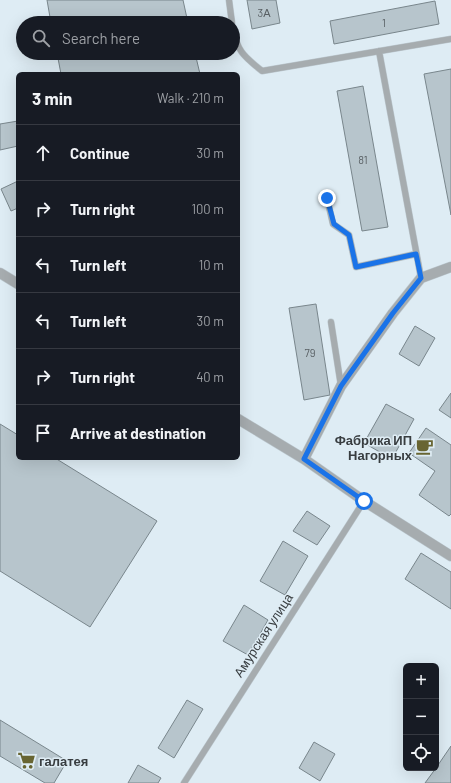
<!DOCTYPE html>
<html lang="en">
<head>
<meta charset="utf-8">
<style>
	:root { --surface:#171b24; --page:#20242c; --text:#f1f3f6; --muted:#9ea1a6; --line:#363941 }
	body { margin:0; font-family:Barlow,sans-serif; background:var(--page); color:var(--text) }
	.controls { position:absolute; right:12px; bottom:12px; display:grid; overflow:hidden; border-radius:6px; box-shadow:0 4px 16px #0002 }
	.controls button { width:36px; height:36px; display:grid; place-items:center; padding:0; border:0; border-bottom:1px solid var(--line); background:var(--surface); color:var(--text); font:20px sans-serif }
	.stop { position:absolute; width:12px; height:12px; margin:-9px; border:3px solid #1a73e8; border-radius:50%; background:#fff }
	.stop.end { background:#1a73e8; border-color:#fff; box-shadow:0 1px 4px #0008 }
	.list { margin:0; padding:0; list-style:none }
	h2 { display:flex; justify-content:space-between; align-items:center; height:52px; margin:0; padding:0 16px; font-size:17px }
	h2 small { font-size:13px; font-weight:400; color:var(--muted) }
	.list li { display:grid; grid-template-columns:26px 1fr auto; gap:12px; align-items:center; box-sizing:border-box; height:56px; padding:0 16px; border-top:1px solid var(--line) }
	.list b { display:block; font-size:15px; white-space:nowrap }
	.list em { font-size:13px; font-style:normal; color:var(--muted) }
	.icon { flex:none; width:22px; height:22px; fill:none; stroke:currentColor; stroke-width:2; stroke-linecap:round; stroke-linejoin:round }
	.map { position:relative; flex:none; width:451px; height:783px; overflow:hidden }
	.search { position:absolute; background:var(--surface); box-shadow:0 4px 16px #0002; left:16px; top:16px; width:224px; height:44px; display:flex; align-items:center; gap:10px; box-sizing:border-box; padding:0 14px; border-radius:22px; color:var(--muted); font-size:15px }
	.panel { position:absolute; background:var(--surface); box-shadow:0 4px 16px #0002; left:16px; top:72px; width:224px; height:388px; border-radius:6px }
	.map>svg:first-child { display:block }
	.building { fill:#b7c5cc; stroke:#79868c }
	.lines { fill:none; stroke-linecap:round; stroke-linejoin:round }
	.service-casing { stroke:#bdc9d0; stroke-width:7 }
	.minor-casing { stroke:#bdc9d0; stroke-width:11 }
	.service { stroke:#a6acaf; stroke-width:6 }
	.minor { stroke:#a6acaf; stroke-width:10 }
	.route { stroke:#1a73e8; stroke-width:5 }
	.labels { text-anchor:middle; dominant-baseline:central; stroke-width:3; stroke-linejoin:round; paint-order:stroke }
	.number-label { font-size:11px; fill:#585f63 }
	.poi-label { font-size:13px; font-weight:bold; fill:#383d40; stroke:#deecf4; text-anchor:end }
	.street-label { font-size:13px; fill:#383d40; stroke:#deecf4 }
</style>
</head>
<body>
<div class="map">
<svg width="451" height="783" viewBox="0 0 451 783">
	<rect width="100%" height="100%" fill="#deecf4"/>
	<path class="building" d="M 47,0 L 183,0 L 188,23 L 51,23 Z
		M 247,0 L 276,0 L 280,23 L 252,29 Z
		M 435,1 L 439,24 L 334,44 L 330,21 Z
		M 57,53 L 195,53 L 200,74 L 61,74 Z
		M 451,69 L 451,215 L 424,74 Z
		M 363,86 L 388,227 L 362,231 L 337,91 Z
		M 18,121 L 18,146 L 0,150 L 0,124 Z
		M 18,181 L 18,208 L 11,211 L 1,189 Z
		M 316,304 L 330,395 L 304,400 L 289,308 Z
		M 415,326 L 435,338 L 419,366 L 399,354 Z
		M 451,393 L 451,418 L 439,410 Z
		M 386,404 L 414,419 L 392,459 L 364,443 Z
		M 0,424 L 18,435 L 18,458 L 55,458 L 157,521 L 90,627 L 0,571 Z
		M 426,428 L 451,445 L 451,514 L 449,516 L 419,495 L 435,471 L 409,453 Z
		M 307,511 L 330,526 L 317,545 L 293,531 Z
		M 283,541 L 308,556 L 285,595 L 260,581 Z
		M 421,553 L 451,572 L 451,609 L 405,579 Z
		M 244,605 L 268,620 L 248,655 L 223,641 Z
		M 187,700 L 203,709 L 174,758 L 158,748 Z
		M 0,720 L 67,761 L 54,783 L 45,783 L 0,756 Z
		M 314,742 L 335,754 L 320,781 L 299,768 Z
		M 451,746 L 451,783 L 425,783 L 436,768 Z
		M 138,765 L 161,778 L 158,783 L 128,783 Z"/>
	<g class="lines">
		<defs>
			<path id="service" d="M 229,0 L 232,23
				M 233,28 C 237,52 245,57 262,71 L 451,39
				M 379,51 L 421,278
				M 327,198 L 333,224 L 349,235 L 356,267 L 416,254
				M 331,322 L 341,386
				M 184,783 L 364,501"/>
			<path id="minor" d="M 0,273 L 18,284
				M 238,419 L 304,459 L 364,501 L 451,556
				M 304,459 L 341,386 L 393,313 L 421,278 L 451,267"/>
		</defs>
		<use href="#service" class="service-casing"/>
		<use href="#minor" class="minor-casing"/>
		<use href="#service" class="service"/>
		<use href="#minor" class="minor"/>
	</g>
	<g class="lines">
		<path class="route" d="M 327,198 L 334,224 L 349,235 L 356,267 L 416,254 L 421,278 L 393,313 L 341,386 L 304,459 L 364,501"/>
	</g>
	<defs>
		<symbol id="cafe-bare" viewBox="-9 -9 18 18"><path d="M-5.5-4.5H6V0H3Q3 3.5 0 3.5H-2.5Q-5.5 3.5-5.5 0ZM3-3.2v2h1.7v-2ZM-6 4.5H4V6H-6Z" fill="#686532" stroke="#deecf4" stroke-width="2.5" paint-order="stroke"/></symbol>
		<symbol id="supermarket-bare" viewBox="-9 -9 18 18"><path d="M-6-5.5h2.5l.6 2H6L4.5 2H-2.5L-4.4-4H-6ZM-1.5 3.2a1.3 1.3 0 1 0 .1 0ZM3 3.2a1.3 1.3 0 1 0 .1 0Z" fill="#686532" stroke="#deecf4" stroke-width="2.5" paint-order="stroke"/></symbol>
	</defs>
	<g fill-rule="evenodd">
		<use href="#cafe-bare" x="412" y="434" width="25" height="25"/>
		<use href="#supermarket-bare" x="14" y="748" width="25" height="25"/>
	</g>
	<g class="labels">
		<g class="number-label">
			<text x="264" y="12">3А</text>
			<text x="384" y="22">1</text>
			<text x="363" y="159">81</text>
			<text x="310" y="352">79</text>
		</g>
		<g class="poi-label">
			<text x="412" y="440">Фабрика ИП<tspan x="412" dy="15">Нагорных</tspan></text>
			<text x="39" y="761" text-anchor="start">галатея</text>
		</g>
		<g class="street-label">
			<text transform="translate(263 635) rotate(-57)">Амурская улица</text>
		</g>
	</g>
</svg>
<div class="controls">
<button>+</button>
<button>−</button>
<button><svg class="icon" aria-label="locate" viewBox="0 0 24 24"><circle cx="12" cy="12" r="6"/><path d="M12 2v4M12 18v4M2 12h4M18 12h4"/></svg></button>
</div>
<div class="stop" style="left:364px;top:501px"></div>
<div class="stop end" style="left:327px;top:198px"></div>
<div class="search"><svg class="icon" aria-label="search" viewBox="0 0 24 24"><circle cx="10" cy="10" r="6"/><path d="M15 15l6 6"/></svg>Search here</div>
<section class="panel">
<h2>3 min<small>Walk · 210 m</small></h2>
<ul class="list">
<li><svg class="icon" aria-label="ahead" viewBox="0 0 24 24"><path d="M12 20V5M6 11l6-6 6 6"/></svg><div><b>Continue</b></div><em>30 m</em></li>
<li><svg class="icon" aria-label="right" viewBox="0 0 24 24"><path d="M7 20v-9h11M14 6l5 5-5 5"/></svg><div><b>Turn right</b></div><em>100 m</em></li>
<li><svg class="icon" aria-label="left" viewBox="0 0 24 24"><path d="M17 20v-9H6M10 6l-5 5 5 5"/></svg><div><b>Turn left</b></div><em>10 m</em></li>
<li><svg class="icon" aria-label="left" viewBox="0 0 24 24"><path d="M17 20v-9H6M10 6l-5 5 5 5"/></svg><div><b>Turn left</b></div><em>30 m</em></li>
<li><svg class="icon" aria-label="right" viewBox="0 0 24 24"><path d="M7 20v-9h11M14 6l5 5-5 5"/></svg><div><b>Turn right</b></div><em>40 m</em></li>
<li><svg class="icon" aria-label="arrive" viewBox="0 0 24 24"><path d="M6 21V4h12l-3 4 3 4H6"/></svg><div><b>Arrive at destination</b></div></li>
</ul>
</section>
</div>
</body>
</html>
